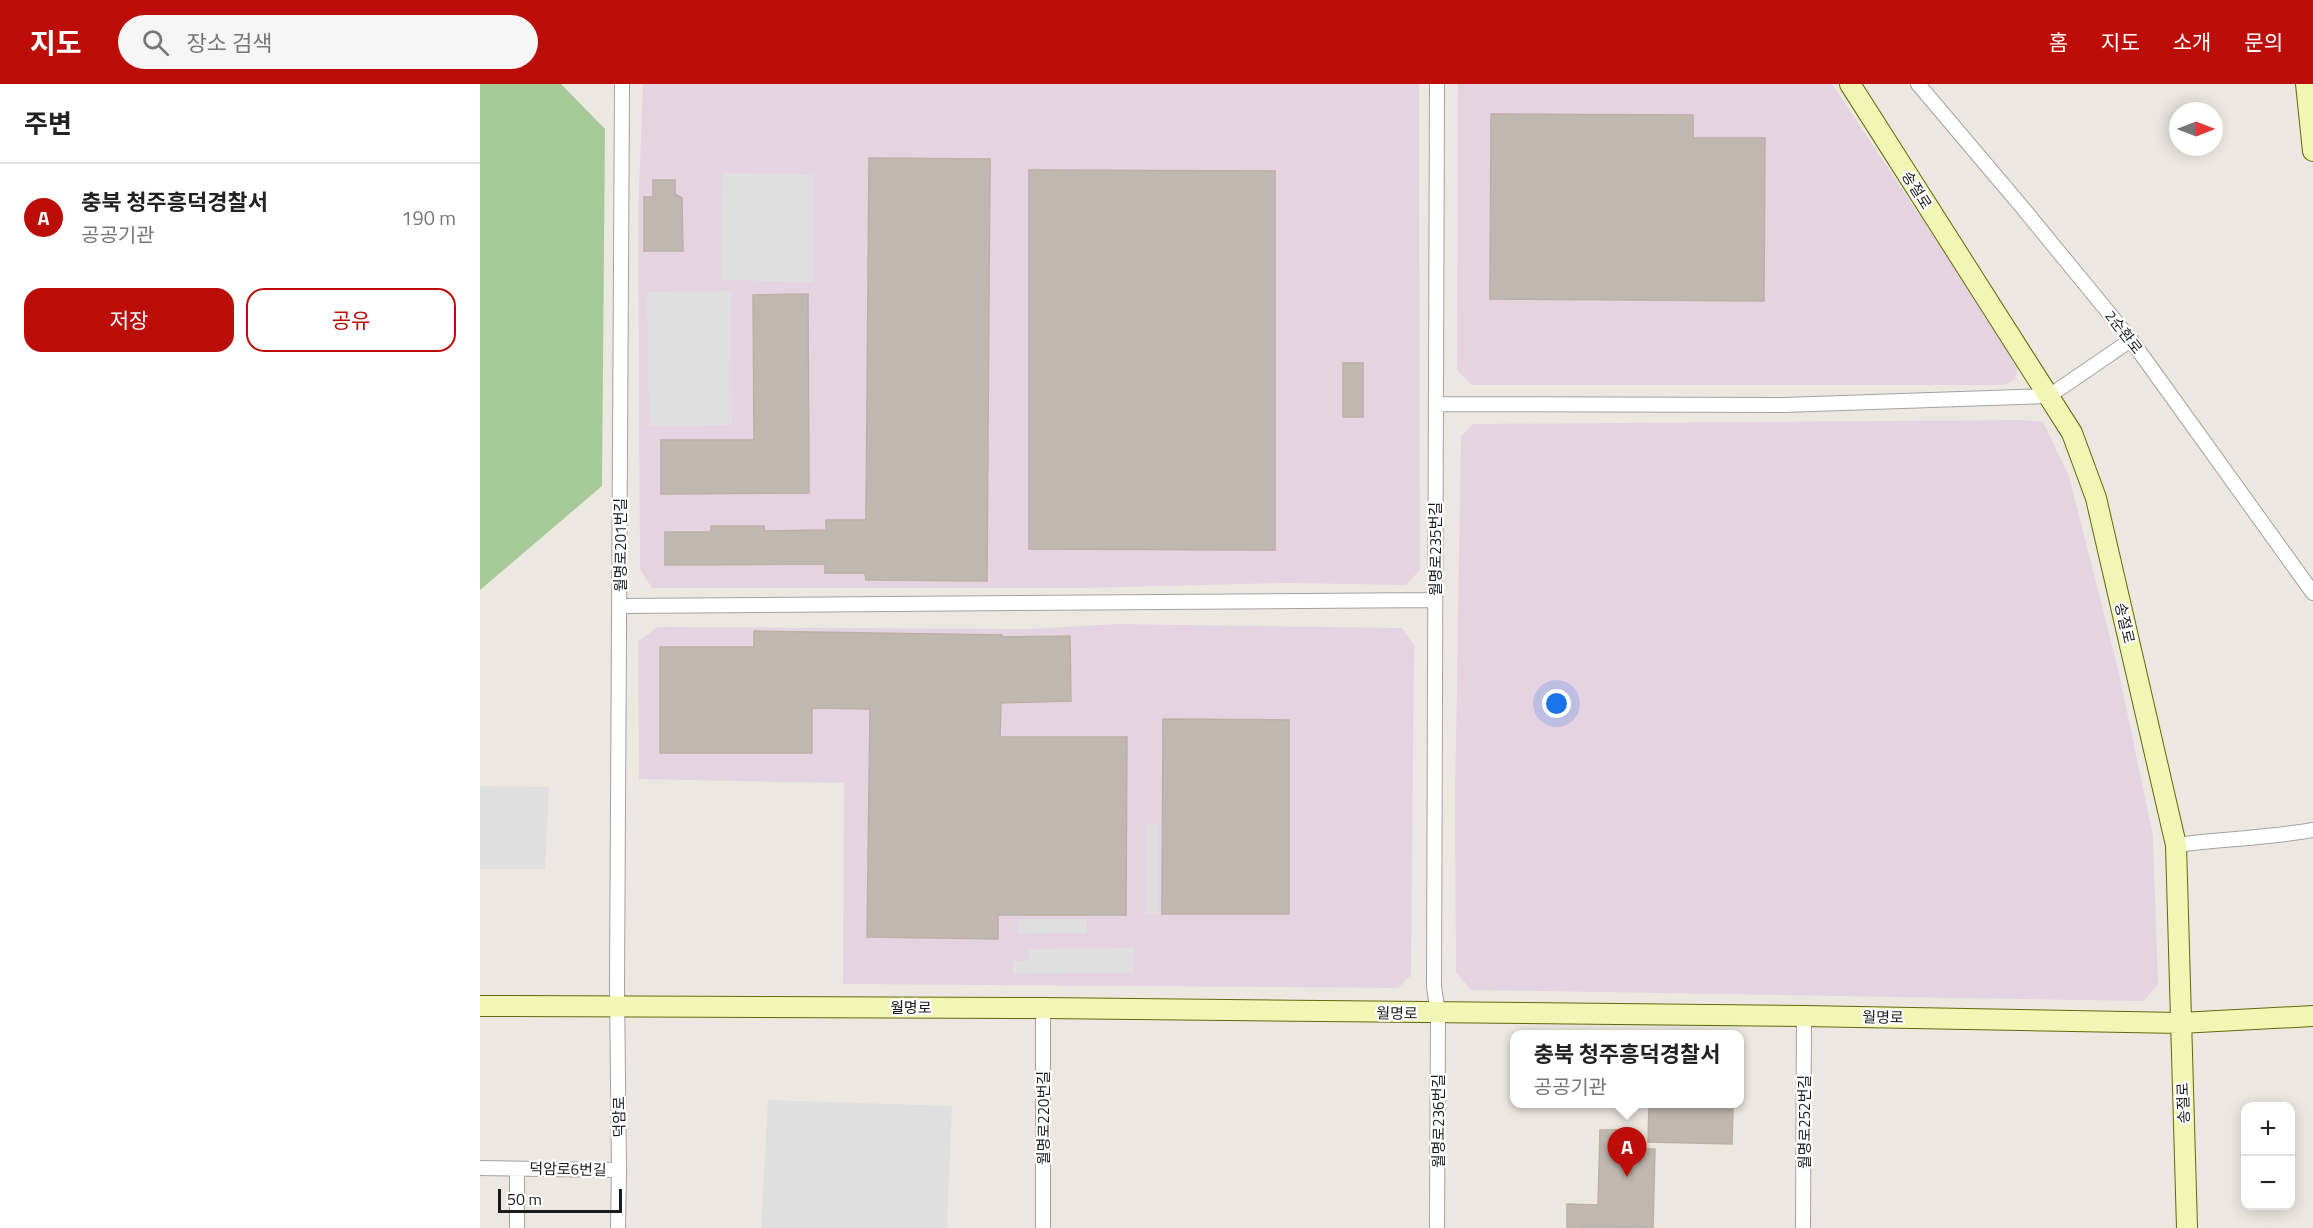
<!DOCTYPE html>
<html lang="ko">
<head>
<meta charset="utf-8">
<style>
	:root { --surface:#fff; --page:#f6f6f6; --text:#222; --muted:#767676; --line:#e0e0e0; --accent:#bd0d09 }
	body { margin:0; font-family:"Titillium Web","Noto Sans KR",sans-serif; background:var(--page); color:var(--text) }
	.controls { position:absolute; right:18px; bottom:18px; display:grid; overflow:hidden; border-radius:12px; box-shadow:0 3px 15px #0003 }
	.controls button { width:54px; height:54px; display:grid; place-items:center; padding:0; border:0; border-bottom:2px solid var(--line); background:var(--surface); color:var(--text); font:30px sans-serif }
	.compass { position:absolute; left:1689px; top:18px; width:54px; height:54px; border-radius:50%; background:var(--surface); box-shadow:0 3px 15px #0003; rotate:90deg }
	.scale { position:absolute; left:18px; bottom:15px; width:124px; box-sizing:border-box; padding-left:6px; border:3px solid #1b1b1b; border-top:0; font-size:16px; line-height:21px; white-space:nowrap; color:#1b1b1b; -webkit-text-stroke:4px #fff; paint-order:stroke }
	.you { position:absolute; left:1077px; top:620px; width:21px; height:21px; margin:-15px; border:4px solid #fff; border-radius:50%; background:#1a73e8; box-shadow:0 0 0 9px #1a73e833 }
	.badge { display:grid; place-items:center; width:39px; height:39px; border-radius:50%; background:var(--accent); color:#fff; font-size:20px; font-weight:700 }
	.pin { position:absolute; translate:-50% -50px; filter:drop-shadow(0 2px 3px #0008) }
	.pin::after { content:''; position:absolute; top:32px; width:21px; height:18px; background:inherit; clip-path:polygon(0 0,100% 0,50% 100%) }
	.popup { position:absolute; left:1030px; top:946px; width:234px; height:78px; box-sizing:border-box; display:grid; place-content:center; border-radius:12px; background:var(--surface); filter:drop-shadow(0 2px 4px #0005); font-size:20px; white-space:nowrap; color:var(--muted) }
	.popup b { font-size:22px; color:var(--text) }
	.popup::after { content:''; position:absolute; left:50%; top:100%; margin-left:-12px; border:12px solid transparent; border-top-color:var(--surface) }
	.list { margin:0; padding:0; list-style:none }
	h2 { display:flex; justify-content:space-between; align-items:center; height:78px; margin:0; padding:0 24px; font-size:26px }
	h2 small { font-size:20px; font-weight:400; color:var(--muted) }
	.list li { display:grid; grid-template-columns:39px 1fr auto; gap:18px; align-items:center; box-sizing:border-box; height:108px; padding:0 24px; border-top:2px solid var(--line) }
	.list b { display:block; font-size:22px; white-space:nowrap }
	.list p { margin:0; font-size:20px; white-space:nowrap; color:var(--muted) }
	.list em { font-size:20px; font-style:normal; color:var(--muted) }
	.actions { display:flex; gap:12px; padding:18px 24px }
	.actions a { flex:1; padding:14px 0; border:2px solid var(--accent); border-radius:18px; text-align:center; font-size:21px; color:var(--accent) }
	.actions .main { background:var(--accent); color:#fff }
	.icon { flex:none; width:33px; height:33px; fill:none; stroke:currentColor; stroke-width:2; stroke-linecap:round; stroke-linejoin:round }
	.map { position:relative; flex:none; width:1833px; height:1144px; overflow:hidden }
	header { display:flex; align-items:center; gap:36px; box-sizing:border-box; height:84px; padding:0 30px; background:var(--accent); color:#fff }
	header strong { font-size:28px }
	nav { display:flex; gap:33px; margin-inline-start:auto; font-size:21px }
	.search { width:420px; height:54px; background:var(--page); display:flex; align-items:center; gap:15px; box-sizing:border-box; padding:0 21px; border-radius:33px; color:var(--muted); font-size:22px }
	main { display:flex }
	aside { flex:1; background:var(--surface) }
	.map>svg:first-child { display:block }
	.industrial { fill:#e5d3e1 }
	.forest { fill:#a5ca97 }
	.parking { fill:#dfdfdf }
	.building { fill:#c0b8b0; stroke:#bdafa4; stroke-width:1.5 }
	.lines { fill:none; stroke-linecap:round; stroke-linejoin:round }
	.street-casing { stroke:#a2a2a2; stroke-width:16 }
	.secondary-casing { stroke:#5e6a09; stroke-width:22 }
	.street { stroke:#fff; stroke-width:14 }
	.secondary { stroke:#f1f6b5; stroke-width:20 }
	.labels { text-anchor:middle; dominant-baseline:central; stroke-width:4.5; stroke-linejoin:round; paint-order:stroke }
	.street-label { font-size:15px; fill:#1b1b1b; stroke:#fff }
</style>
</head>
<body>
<header>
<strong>지도</strong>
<div class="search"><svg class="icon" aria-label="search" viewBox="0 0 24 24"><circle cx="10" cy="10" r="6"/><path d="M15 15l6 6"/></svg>장소 검색</div>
<nav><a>홈</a><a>지도</a><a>소개</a><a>문의</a></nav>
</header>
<main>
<aside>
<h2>주변<small></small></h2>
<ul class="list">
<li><span class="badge">A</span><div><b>충북 청주흥덕경찰서</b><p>공공기관</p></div><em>190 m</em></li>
</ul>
<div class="actions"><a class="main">저장</a><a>공유</a></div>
</aside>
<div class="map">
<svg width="1833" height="1144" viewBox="0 0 1833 1144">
	<rect width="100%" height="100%" fill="#ece8e1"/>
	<path class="industrial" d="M 163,0 L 939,0 L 940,486 L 926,501 L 806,499 L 602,504 L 172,504 L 160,485 L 158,131 Z
		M 978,0 L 1352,0 L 1534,273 L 1538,284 L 1535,295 L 1524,301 L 992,301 L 977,286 Z
		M 1542,336 L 1563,338 L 1589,392 L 1639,589 L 1673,752 L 1678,901 L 1663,917 L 991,906 L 976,888 L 975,715 L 981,352 L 993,340 Z
		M 637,540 L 922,544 L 934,561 L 931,891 L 918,904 L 363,900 L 364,699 L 159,695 L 158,557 L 178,543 L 551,545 Z"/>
	<path class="forest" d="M 0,0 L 81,0 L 125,45 L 122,402 L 0,506 Z"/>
	<path class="parking" d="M 242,89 L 334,91 L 333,198 L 241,196 Z
		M 251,207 L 252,341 L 169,342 L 167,208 Z
		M 0,702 L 69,703 L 65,785 L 0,785 Z
		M 666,740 L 678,740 L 678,830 L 666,830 Z
		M 538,835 L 607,835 L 607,849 L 538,850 Z
		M 654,864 L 654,889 L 533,890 L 533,877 L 549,877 L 549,865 Z
		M 288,1016 L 472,1022 L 467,1144 L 281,1144 Z"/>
	<path class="building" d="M 1011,30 L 1213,31 L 1213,54 L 1285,54 L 1284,217 L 1010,215 Z
		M 389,74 L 510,75 L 507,497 L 386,496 L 385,489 L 345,489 L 345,480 L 185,481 L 185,448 L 231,448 L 231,442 L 284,442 L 284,447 L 346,446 L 346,436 L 386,436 Z
		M 549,86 L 795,87 L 795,466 L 549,465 Z
		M 173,96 L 195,96 L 195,110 L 202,114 L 203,167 L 164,167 L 164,113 L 173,113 Z
		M 328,210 L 329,409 L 181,410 L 181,356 L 274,356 L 273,211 Z
		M 863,279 L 883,279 L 883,333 L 863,333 Z
		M 274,547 L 522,551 L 522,553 L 590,552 L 591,617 L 521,619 L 520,653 L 647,653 L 646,831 L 518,831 L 518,855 L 387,853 L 390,625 L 332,624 L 332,669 L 180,669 L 180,563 L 274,563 Z
		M 683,635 L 809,636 L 809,830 L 682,830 Z
		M 1169,1021 L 1253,1022 L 1252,1060 L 1168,1058 Z
		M 1120,1046 L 1139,1046 L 1139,1065 L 1175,1065 L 1173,1144 L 1087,1143 L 1087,1120 L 1118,1121 Z"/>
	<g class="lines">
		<defs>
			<path id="street" d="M 957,0 L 954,903 L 958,929 L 957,1144
				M 1438,0 L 1542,123 L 1651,256 L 1833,509
				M 956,320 L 1304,321 L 1569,312 L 1651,256
				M 140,522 L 955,516
				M 1696,761 C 1742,755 1788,754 1833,746
				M 0,1084 L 139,1086
				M 37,1085 L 37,1144
				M 138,1144 L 139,1086 L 137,905 L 142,0
				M 563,1144 L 563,924
				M 1323,1144 L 1324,932"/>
			<path id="secondary" d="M 1370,0 L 1592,349 L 1616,414 L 1696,761 L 1707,1144
				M 1826,0 L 1833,67
				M 0,922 L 563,924 L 1324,932 L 1700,939 L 1833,932"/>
		</defs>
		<use href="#street" class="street-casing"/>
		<use href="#secondary" class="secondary-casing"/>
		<use href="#street" class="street"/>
		<use href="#secondary" class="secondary"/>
	</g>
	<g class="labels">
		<g class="street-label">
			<text transform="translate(1437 106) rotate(58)">송절로</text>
			<text transform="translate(1644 248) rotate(52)">2순환로</text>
			<text transform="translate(140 461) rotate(-90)">월명로201번길</text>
			<text transform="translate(955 465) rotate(-90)">월명로235번길</text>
			<text transform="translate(1645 539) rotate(77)">송절로</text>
			<text x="431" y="923">월명로</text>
			<text transform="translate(917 929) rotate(1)">월명로</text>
			<text transform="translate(1403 933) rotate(1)">월명로</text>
			<text transform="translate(1703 1019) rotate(-92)">송절로</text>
			<text transform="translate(139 1033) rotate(-91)">덕암로</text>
			<text transform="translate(563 1034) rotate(-90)">월명로220번길</text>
			<text transform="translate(958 1037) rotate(-90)">월명로236번길</text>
			<text transform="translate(1324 1038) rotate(-90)">월명로252번길</text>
			<text transform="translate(88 1085) rotate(1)">덕암로6번길</text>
		</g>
	</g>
</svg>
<div class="controls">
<button>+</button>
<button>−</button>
</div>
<svg class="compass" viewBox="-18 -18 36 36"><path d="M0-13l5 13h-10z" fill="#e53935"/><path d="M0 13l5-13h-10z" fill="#767676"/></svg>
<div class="scale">50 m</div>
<div class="you"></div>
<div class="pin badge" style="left:1147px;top:1093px">A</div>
<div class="popup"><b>충북 청주흥덕경찰서</b>공공기관</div>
</div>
</main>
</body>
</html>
